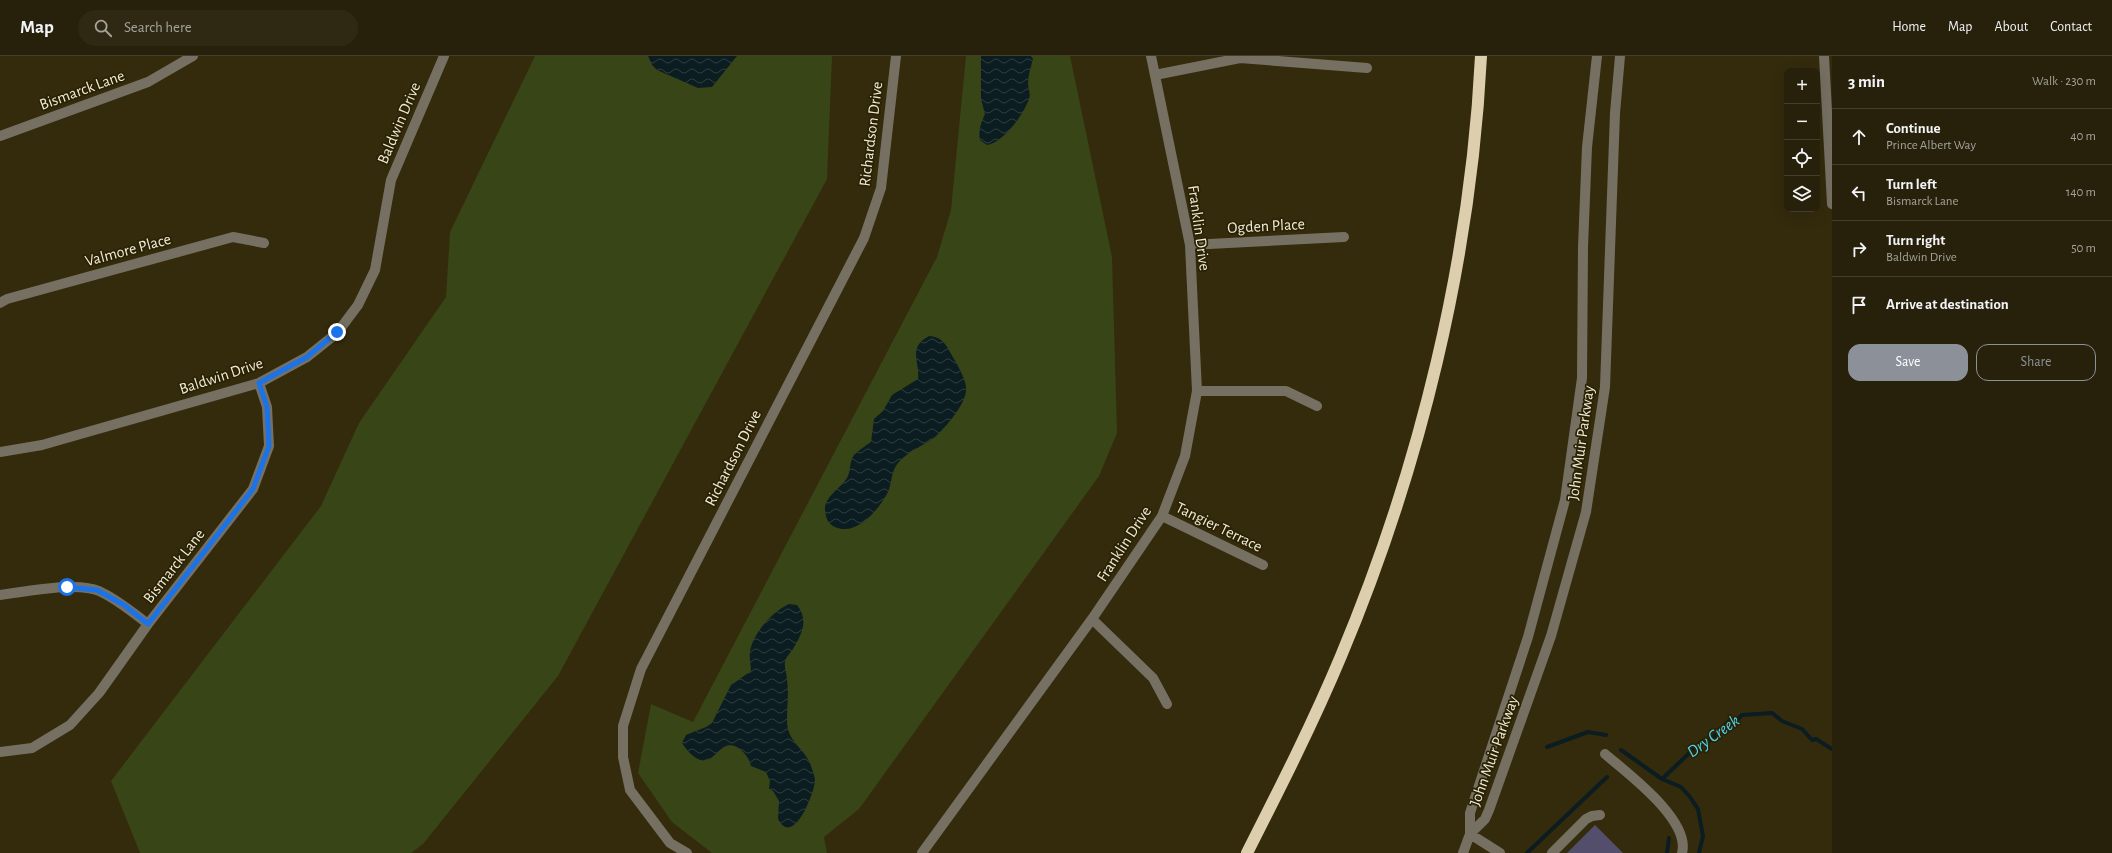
<!DOCTYPE html>
<html lang="en">
<head>
<meta charset="utf-8">
<style>
	:root { --surface:#27200a; --page:#2f2813; --text:#f1f3f6; --muted:#a4a39c; --line:#433e2b; --accent:#8c9099 }
	body { margin:0; font-family:"Alegreya Sans",sans-serif; background:var(--page); color:var(--text) }
	.controls { position:absolute; right:12px; top:12px; display:grid; overflow:hidden; border-radius:8px; box-shadow:0 4px 16px #0002 }
	.controls button { width:36px; height:36px; display:grid; place-items:center; padding:0; border:0; border-bottom:1px solid var(--line); background:var(--surface); color:var(--text); font:20px sans-serif }
	.stop { position:absolute; width:12px; height:12px; margin:-9px; border:3px solid #1a73e8; border-radius:50%; background:#fff }
	.stop.end { background:#1a73e8; border-color:#fff; box-shadow:0 1px 4px #0008 }
	.list { margin:0; padding:0; list-style:none }
	h2 { display:flex; justify-content:space-between; align-items:center; height:52px; margin:0; padding:0 16px; font-size:17px }
	h2 small { font-size:13px; font-weight:400; color:var(--muted) }
	.list li { display:grid; grid-template-columns:26px 1fr auto; gap:12px; align-items:center; box-sizing:border-box; height:56px; padding:0 16px; border-top:1px solid var(--line) }
	.list b { display:block; font-size:15px; white-space:nowrap }
	.list p { margin:0; font-size:13px; white-space:nowrap; color:var(--muted) }
	.list em { font-size:13px; font-style:normal; color:var(--muted) }
	.actions { display:flex; gap:8px; padding:12px 16px }
	.actions a { flex:1; padding:9px 0; border:1px solid var(--accent); border-radius:12px; text-align:center; font-size:14px; color:var(--accent) }
	.actions .main { background:var(--accent); color:#fff }
	.icon { flex:none; width:22px; height:22px; fill:none; stroke:currentColor; stroke-width:2; stroke-linecap:round; stroke-linejoin:round }
	.map { position:relative; flex:none; width:1832px; height:797px; overflow:hidden }
	header { display:flex; align-items:center; gap:24px; box-sizing:border-box; height:56px; padding:0 20px; background:var(--surface); border-bottom:1px solid var(--line) }
	header strong { font-size:19px }
	nav { display:flex; gap:22px; margin-inline-start:auto; font-size:14px }
	.search { width:280px; height:36px; background:var(--page); display:flex; align-items:center; gap:10px; box-sizing:border-box; padding:0 14px; border-radius:22px; color:var(--muted); font-size:15px }
	main { display:flex }
	aside { flex:1; background:var(--surface) }
	.map>svg:first-child { display:block }
	.grass { fill:#384516 }
	.water { fill:url(#water-waves) }
	.lines { fill:none; stroke-linecap:round; stroke-linejoin:round }
	.stream { stroke:#0b1d21; stroke-width:4 }
	.building { fill:#534e6c }
	.minor { stroke:#767063; stroke-width:10 }
	.highway { stroke:#ddcfae; stroke-width:12 }
	.route { stroke:#1a73e8; stroke-width:5 }
	.labels { text-anchor:middle; dominant-baseline:central; stroke-width:3.5; stroke-linejoin:round; paint-order:stroke }
	.street-label { font-size:16px; fill:#efebd9; stroke:#2a2203 }
	.water-label { font-size:17px; font-style:italic; fill:#4dd6f4; stroke:#2a2203 }
</style>
</head>
<body>
<header>
<strong>Map</strong>
<div class="search"><svg class="icon" aria-label="search" viewBox="0 0 24 24"><circle cx="10" cy="10" r="6"/><path d="M15 15l6 6"/></svg>Search here</div>
<nav><a>Home</a><a>Map</a><a>About</a><a>Contact</a></nav>
</header>
<main>
<div class="map">
<svg width="1832" height="797" viewBox="0 0 1832 797">
	<defs>
		<pattern id="water-waves" width="16" height="10" patternUnits="userSpaceOnUse"><rect width="16" height="10" fill="#0b1d21"/><path d="M0 5q4-4 8 0t8 0" fill="none" stroke="#2f3e41"/></pattern>
	</defs>
	<rect width="100%" height="100%" fill="#342b0d"/>
	<path class="grass" d="M 535,0 L 832,0 L 827,123 L 558,620 L 423,788 L 411,797 L 140,797 L 111,725 L 321,450 L 359,367 L 446,241 L 450,176 Z
		M 966,0 L 1070,0 L 1112,201 L 1117,377 L 1099,420 L 859,753 L 824,781 L 827,797 L 712,797 L 672,766 L 638,717 L 651,648 L 693,666 L 937,201 L 951,154 Z"/>
	<path class="water" d="M 648,0 L 737,0 L 712,31 L 698,32 L 657,14 L 652,9 Z
		M 981,0 L 1031,0 L 1033,3 C 1031,11 1028,19 1028,27 C 1028,32 1031,38 1029,43 C 1024,58 1003,87 987,89 L 980,84 C 978,74 981,67 985,58 L 981,43 Z
		M 929,280 C 944,281 947,291 954,303 C 958,310 965,322 966,331 C 968,346 946,371 935,381 C 923,390 908,395 898,407 C 891,415 892,427 888,436 C 879,453 857,481 835,471 C 827,467 826,462 825,454 C 824,441 841,432 847,422 C 851,415 849,406 854,399 C 859,394 865,390 871,386 L 874,363 L 883,355 L 892,339 L 918,323 C 920,305 907,292 929,280 Z
		M 789,548 L 797,549 C 809,564 802,578 793,593 C 790,597 786,601 785,606 C 784,612 787,618 787,624 C 789,637 787,650 787,664 C 787,688 806,691 812,713 C 813,716 815,721 815,725 C 814,738 793,792 778,763 L 779,745 L 773,735 L 769,733 L 770,725 L 766,716 L 751,710 C 749,700 736,684 724,691 C 719,694 715,700 709,703 C 699,709 687,695 682,687 L 686,679 L 706,671 L 712,667 L 731,629 L 751,615 C 751,609 749,602 750,596 C 752,578 773,555 789,548 Z"/>
	<g class="lines">
		<path class="stream" d="M 1547,691 L 1588,676 L 1606,679
			M 1621,694 L 1662,723 L 1681,731 L 1690,741 L 1698,753 L 1703,780 L 1699,797
			M 1662,723 L 1702,685 L 1709,685 L 1729,665 L 1736,665 L 1742,659 L 1772,657 L 1782,665 L 1802,673 L 1812,684 L 1816,683 L 1832,693
			M 1527,797 L 1607,721
			M 1667,797 L 1669,782"/>
	</g>
	<path class="building" d="M 1595,769 L 1623,797 L 1567,797 Z"/>
	<g class="lines">
		<path class="minor" d="M 1824,0 L 1832,148
			M 1155,19 L 1240,2 L 1367,12
			M 0,80 L 148,26 L 193,0
			M 1190,189 L 1344,181
			M 0,247 L 7,243 L 233,181 L 264,187
			M 1197,335 L 1286,335 L 1317,350
			M 0,396 L 42,389 L 259,327 L 307,301 L 337,277 L 358,249 L 375,214 L 391,124 L 444,0
			M 1162,460 L 1263,509
			M 0,539 C 25,536 76,525 99,535 C 117,543 132,556 148,568
			M 1092,563 L 1153,622 L 1167,648
			M 0,696 L 32,692 L 70,669 L 99,637 L 148,568 L 253,433 L 269,390 L 267,351 L 259,327
			M 1605,698 C 1627,717 1691,764 1682,797
			M 1470,778 L 1485,763 L 1489,754 L 1551,580 L 1586,456 L 1605,331 L 1615,57 L 1620,0
			M 1470,778 L 1500,797
			M 687,797 L 670,787 L 630,734 L 623,701 L 623,670 L 641,613 L 864,182 L 881,132 L 896,0
			M 922,797 L 1092,563 L 1162,460 L 1185,400 L 1197,335 L 1190,189 L 1151,0
			M 1463,797 L 1470,778 L 1470,757 L 1528,581 L 1565,444 L 1582,322 L 1583,191 L 1587,91 L 1597,0
			M 1552,797 L 1586,763 L 1592,760 L 1600,759"/>
		<path class="highway" d="M 1247,797 C 1280,732 1313,667 1341,600 C 1420,412 1471,203 1481,0"/>
	</g>
	<g class="lines">
		<path class="route" d="M 67,531 L 97,534 L 124,549 L 148,568 L 253,433 L 269,390 L 267,351 L 259,327 L 307,301 L 337,276"/>
	</g>
	<g class="labels">
		<g class="street-label">
			<text transform="translate(82 34) rotate(-20)">Bismarck Lane</text>
			<text transform="translate(399 67) rotate(-67)">Baldwin Drive</text>
			<text transform="translate(871 78) rotate(-83)">Richardson Drive</text>
			<text transform="translate(1266 170) rotate(-3)">Ogden Place</text>
			<text transform="translate(1199 172) rotate(82)">Franklin Drive</text>
			<text transform="translate(128 194) rotate(-15)">Valmore Place</text>
			<text transform="translate(221 320) rotate(-18)">Baldwin Drive</text>
			<text transform="translate(1581 387) rotate(-82)">John Muir Parkway</text>
			<text transform="translate(733 402) rotate(-63)">Richardson Drive</text>
			<text transform="translate(1219 471) rotate(26)">Tangier Terrace</text>
			<text transform="translate(1124 488) rotate(-57)">Franklin Drive</text>
			<text transform="translate(174 510) rotate(-52)">Bismarck Lane</text>
			<text transform="translate(1494 695) rotate(-70)">John Muir Parkway</text>
		</g>
		<g class="water-label">
			<text transform="translate(1713 680) rotate(-36)">Dry Creek</text>
		</g>
	</g>
</svg>
<div class="controls">
<button>+</button>
<button>−</button>
<button><svg class="icon" aria-label="locate" viewBox="0 0 24 24"><circle cx="12" cy="12" r="6"/><path d="M12 2v4M12 18v4M2 12h4M18 12h4"/></svg></button>
<button><svg class="icon" aria-label="layers" viewBox="0 0 24 24"><path d="M12 4l9 5-9 5-9-5zM3 14l9 5 9-5"/></svg></button>
</div>
<div class="stop" style="left:67px;top:531px"></div>
<div class="stop end" style="left:337px;top:276px"></div>
</div>
<aside>
<h2>3 min<small>Walk · 230 m</small></h2>
<ul class="list">
<li><svg class="icon" aria-label="ahead" viewBox="0 0 24 24"><path d="M12 20V5M6 11l6-6 6 6"/></svg><div><b>Continue</b><p>Prince Albert Way</p></div><em>40 m</em></li>
<li><svg class="icon" aria-label="left" viewBox="0 0 24 24"><path d="M17 20v-9H6M10 6l-5 5 5 5"/></svg><div><b>Turn left</b><p>Bismarck Lane</p></div><em>140 m</em></li>
<li><svg class="icon" aria-label="right" viewBox="0 0 24 24"><path d="M7 20v-9h11M14 6l5 5-5 5"/></svg><div><b>Turn right</b><p>Baldwin Drive</p></div><em>50 m</em></li>
<li><svg class="icon" aria-label="arrive" viewBox="0 0 24 24"><path d="M6 21V4h12l-3 4 3 4H6"/></svg><div><b>Arrive at destination</b></div></li>
</ul>
<div class="actions"><a class="main">Save</a><a>Share</a></div>
</aside>
</main>
</body>
</html>
